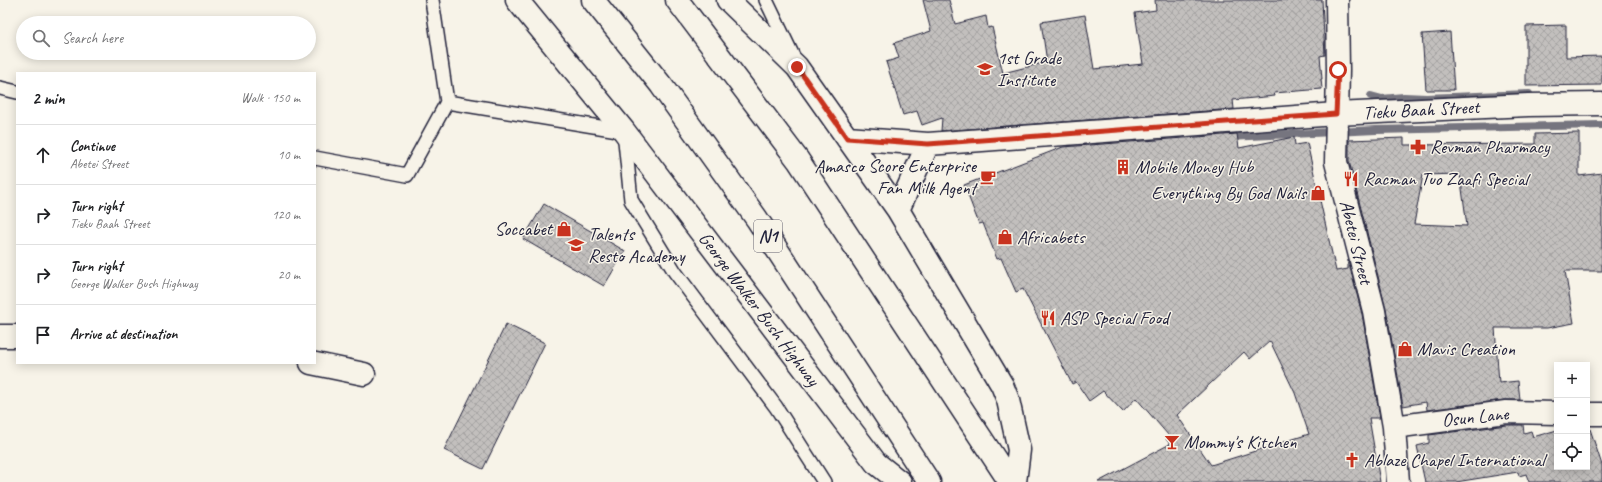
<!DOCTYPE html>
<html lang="en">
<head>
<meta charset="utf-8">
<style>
	:root { --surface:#fff; --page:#f6f6f6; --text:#202124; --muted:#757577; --line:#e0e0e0 }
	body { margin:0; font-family:Caveat,sans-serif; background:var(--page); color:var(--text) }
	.controls { position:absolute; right:12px; bottom:12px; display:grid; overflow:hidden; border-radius:0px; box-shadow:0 2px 10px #0003 }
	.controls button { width:36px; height:36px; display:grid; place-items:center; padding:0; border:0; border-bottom:1px solid var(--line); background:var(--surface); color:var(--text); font:20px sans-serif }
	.stop { position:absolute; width:12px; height:12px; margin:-9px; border:3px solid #c8321e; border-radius:50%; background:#fff }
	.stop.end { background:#c8321e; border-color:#fff; box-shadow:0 1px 4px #0008 }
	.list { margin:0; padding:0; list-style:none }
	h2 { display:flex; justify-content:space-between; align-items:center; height:52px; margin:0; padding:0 16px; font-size:17px }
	h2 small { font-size:13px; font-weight:400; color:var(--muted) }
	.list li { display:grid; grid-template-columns:26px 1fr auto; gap:12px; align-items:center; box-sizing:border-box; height:60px; padding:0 16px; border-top:1px solid var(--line) }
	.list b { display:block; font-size:15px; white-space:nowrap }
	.list p { margin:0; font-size:13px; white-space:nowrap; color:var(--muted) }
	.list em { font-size:13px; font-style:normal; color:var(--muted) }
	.icon { flex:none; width:22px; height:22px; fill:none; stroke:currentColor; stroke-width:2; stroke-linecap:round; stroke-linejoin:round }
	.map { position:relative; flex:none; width:1602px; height:482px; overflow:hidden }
	.search { position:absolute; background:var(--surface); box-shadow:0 2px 10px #0003; left:16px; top:16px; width:300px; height:44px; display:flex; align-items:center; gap:10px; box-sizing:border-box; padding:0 14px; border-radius:22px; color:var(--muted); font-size:15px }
	.panel { position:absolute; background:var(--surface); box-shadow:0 2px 10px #0003; left:16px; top:72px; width:300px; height:292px; border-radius:0px }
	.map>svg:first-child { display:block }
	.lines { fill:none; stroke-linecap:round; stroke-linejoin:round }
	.stream { stroke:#76747f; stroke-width:8 }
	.building { fill:url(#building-cross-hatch); stroke:#22223b; fill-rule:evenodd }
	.service-casing { stroke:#22223b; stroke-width:16 }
	.minor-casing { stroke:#22223b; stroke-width:25 }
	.tertiary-casing { stroke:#22223b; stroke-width:25 }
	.trunk-casing { stroke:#22223b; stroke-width:25 }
	.service { stroke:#f7f3e8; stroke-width:13 }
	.minor { stroke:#f7f3e8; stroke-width:22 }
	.tertiary { stroke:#f7f3e8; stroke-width:22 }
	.trunk { stroke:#f7f3e8; stroke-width:22 }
	.route { stroke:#c8321e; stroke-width:5 }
	.labels { text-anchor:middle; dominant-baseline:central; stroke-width:3; stroke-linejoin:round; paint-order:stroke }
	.shield { fill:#f7f3e8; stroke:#62616f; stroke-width:1 }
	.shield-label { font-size:18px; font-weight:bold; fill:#22223b }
	.poi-label { font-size:19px; fill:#22223b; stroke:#f7f3e8; text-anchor:start }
	.street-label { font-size:19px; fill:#22223b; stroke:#f7f3e8 }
</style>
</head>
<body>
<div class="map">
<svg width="1602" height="482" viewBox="0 0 1602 482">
	<defs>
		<pattern id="building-cross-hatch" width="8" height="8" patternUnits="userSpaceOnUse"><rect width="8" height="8" fill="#c2bfbd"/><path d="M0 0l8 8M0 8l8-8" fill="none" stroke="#a6a4a3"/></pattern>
	</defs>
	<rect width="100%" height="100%" fill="#f7f3e8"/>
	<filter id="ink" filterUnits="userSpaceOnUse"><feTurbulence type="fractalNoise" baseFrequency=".025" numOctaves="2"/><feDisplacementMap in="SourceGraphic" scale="8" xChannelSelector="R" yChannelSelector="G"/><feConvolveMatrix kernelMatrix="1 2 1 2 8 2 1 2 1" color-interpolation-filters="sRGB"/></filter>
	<g filter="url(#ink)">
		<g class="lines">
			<path class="stream" d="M 1371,96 L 1382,99 L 1404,97 L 1426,98 L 1529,94
				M 1227,137 L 1376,130 L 1602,125"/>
		</g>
		<path class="building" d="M 923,0 L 949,0 L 955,24 L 986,16 L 988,28 L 992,27 L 1003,73 L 1047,62 L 1041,22 L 1085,15 L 1094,69 L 1143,64 L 1135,13 L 1156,10 L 1155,0 L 1322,0 L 1325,55 L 1320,56 L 1322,79 L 1321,79 L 1322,89 L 1274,93 L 1275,96 L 1233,100 L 1234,109 L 941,131 L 942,118 L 922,125 L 917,111 L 903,115 L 886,62 L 899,58 L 894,43 L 931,31 Z
			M 1566,25 L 1566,57 L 1602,56 L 1602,85 L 1526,86 L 1526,26 Z
			M 1450,32 L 1454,90 L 1426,90 L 1422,34 Z
			M 1579,133 L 1579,176 L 1602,173 L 1602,271 L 1565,271 L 1574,323 L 1547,328 L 1495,328 L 1499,383 L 1518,381 L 1520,400 L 1504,400 L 1427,410 L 1426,402 L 1403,406 L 1386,308 L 1349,161 L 1349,140 L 1404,138 L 1404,145 L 1535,144 L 1535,134 ZM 1460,174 L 1467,226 L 1414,224 L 1423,175 Z
			M 1237,134 L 1239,148 L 1294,137 L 1295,145 L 1307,143 L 1336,271 L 1348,269 L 1348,260 L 1362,314 L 1380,418 L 1369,418 L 1380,482 L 1098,482 L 1170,444 L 1166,439 L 1169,436 L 1136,398 L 1123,412 L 1103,391 L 1089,401 L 1076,382 L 1072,384 L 1023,289 L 1016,292 L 1001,258 L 997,259 L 983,223 L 979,224 L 964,185 L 1063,147 ZM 1270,341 L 1295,393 L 1309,434 L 1211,465 L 1177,415 L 1244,352 L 1250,359 Z
			M 544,204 L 625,251 L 604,286 L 523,239 Z
			M 506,324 L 545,343 L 483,469 L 444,450 Z
			M 1507,425 L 1523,425 L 1524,433 L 1531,431 L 1533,437 L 1557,430 L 1557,467 L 1587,467 L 1587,426 L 1589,426 L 1602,465 L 1602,482 L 1529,482 L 1526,474 L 1519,476 L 1518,472 L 1456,482 L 1425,482 L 1417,446 L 1429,443 L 1429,435 Z"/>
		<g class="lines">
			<defs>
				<path id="service" d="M 766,0 L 792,54
					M 0,88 L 17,92
					M 447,102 L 624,131 L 631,200 L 675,272 L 776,407 L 824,482
					M 315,158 L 407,175 L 447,102 L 432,0"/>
				<path id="minor" d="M 1337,0 L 1338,70 L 1336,162 L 1374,311 L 1394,427 L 1398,482
					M 0,336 L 17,336
					M 311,363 L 364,374
					M 1587,414 L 1602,414
					M 1394,427 L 1506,412 L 1557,413"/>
				<path id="tertiary" d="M 517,0 L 624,131 L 876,463 L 900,482
					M 728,0 L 797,67 L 898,210 L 1002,385 L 1008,400 L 1019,450 L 1015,482
					M 847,138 L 928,144 L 1336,114 L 1528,105 L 1602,104
					M 898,210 L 928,144"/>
				<path id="trunk" d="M 593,0 L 661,85 L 757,219 L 929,482
					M 677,0 L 798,160 L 1010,482"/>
			</defs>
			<use href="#service" class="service-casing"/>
			<use href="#minor" class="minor-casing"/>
			<use href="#tertiary" class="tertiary-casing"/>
			<use href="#trunk" class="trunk-casing"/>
			<use href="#service" class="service"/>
			<use href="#minor" class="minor"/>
			<use href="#tertiary" class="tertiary"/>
			<use href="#trunk" class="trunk"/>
		</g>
	</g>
	<g class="lines" filter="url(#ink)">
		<path class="route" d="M 797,67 L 847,138 L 928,144 L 1336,114 L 1338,70"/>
	</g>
	<defs>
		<symbol id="school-bare" viewBox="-9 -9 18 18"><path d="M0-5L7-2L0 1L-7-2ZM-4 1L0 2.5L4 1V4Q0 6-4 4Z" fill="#c8321e" stroke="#f7f3e8" stroke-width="2.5" paint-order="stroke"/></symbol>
		<symbol id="pharmacy-bare" viewBox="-9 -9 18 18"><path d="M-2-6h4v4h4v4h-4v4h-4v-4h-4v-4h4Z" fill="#c8321e" stroke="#f7f3e8" stroke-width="2.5" paint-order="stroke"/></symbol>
		<symbol id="building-bare" viewBox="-9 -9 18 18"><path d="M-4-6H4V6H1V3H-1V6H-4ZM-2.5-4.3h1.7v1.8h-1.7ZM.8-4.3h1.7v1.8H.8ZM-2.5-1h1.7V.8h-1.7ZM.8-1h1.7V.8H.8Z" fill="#c8321e" stroke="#f7f3e8" stroke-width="2.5" paint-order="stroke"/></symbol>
		<symbol id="cafe-bare" viewBox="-9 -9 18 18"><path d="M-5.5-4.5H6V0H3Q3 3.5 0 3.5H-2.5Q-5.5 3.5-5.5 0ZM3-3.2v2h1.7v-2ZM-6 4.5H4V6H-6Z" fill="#c8321e" stroke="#f7f3e8" stroke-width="2.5" paint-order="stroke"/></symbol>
		<symbol id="restaurant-bare" viewBox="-9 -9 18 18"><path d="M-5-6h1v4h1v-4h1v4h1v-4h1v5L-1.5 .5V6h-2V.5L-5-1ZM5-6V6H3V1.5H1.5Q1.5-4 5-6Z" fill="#c8321e" stroke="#f7f3e8" stroke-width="2.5" paint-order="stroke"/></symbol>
		<symbol id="shop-bare" viewBox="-9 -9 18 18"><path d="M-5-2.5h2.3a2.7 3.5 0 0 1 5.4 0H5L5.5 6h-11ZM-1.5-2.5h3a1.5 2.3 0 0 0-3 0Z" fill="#c8321e" stroke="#f7f3e8" stroke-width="2.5" paint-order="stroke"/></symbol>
		<symbol id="bar-bare" viewBox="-9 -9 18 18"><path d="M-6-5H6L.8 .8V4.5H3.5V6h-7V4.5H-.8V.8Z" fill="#c8321e" stroke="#f7f3e8" stroke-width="2.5" paint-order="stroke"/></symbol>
		<symbol id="church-bare" viewBox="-9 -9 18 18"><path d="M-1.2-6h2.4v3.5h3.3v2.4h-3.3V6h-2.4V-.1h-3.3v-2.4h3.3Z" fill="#c8321e" stroke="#f7f3e8" stroke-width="2.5" paint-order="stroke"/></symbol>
	</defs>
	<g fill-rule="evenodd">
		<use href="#school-bare" x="974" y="58" width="22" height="22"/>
		<use href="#pharmacy-bare" x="1407" y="136" width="22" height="22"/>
		<use href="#building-bare" x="1112" y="156" width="22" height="22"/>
		<use href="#cafe-bare" x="977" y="166" width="22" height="22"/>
		<use href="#restaurant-bare" x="1340" y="168" width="22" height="22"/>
		<use href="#shop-bare" x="1307" y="182" width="22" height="22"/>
		<use href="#shop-bare" x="553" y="218" width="22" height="22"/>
		<use href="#shop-bare" x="994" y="226" width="22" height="22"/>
		<use href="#school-bare" x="565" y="234" width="22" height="22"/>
		<use href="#restaurant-bare" x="1037" y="307" width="22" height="22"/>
		<use href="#shop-bare" x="1394" y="338" width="22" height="22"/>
		<use href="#bar-bare" x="1161" y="431" width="22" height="22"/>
		<use href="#church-bare" x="1341" y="449" width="22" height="22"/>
	</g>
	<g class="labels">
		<rect class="shield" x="754" y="220" width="28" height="32" rx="3"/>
		<g class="shield-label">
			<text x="768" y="236">N1</text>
		</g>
		<g class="poi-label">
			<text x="997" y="58">1st Grade<tspan x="997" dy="22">Institute</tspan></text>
			<text x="1430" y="147">Revman Pharmacy</text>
			<text x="976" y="166" text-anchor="end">Amasco Score Enterprise<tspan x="976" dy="22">Fan Milk Agent</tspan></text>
			<text x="1135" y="167">Mobile Money Hub</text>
			<text x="1363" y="179">Racman Tuo Zaafi Special</text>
			<text x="1306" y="193" text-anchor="end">Everything By God Nails</text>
			<text x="552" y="229" text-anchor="end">Soccabet</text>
			<text x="588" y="234">Talents<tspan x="588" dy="22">Resto Academy</tspan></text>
			<text x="1017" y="237">Africabets</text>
			<text x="1060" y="318">ASP Special Food</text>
			<text x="1417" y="349">Mavis Creation</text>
			<text x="1184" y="442">Mommy's Kitchen</text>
			<text x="1364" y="460">Ablaze Chapel International</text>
		</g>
		<g class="street-label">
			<text transform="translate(1421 110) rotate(-3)">Tieku Baah Street</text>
			<text transform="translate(1356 242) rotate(76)">Abetei Street</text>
			<text transform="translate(759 309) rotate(53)">George Walker Bush Highway</text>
			<text transform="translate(1475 417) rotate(-6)">Osun Lane</text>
		</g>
	</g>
</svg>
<div class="controls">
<button>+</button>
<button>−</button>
<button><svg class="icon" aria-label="locate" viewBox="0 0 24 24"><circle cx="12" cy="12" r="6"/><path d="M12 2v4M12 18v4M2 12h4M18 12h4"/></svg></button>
</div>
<div class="stop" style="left:1338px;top:70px"></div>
<div class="stop end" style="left:797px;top:67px"></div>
<div class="search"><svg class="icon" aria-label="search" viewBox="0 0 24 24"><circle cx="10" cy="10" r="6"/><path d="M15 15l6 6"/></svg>Search here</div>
<section class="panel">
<h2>2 min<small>Walk · 150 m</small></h2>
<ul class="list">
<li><svg class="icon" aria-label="ahead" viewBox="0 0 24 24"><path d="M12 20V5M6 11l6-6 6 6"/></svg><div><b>Continue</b><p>Abetei Street</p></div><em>10 m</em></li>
<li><svg class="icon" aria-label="right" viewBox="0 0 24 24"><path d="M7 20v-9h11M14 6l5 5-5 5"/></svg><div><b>Turn right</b><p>Tieku Baah Street</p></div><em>120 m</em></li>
<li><svg class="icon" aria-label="right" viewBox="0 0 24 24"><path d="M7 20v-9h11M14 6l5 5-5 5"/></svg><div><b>Turn right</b><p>George Walker Bush Highway</p></div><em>20 m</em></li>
<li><svg class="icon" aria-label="arrive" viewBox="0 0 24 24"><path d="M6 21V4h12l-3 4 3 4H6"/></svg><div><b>Arrive at destination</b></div></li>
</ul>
</section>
</div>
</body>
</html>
